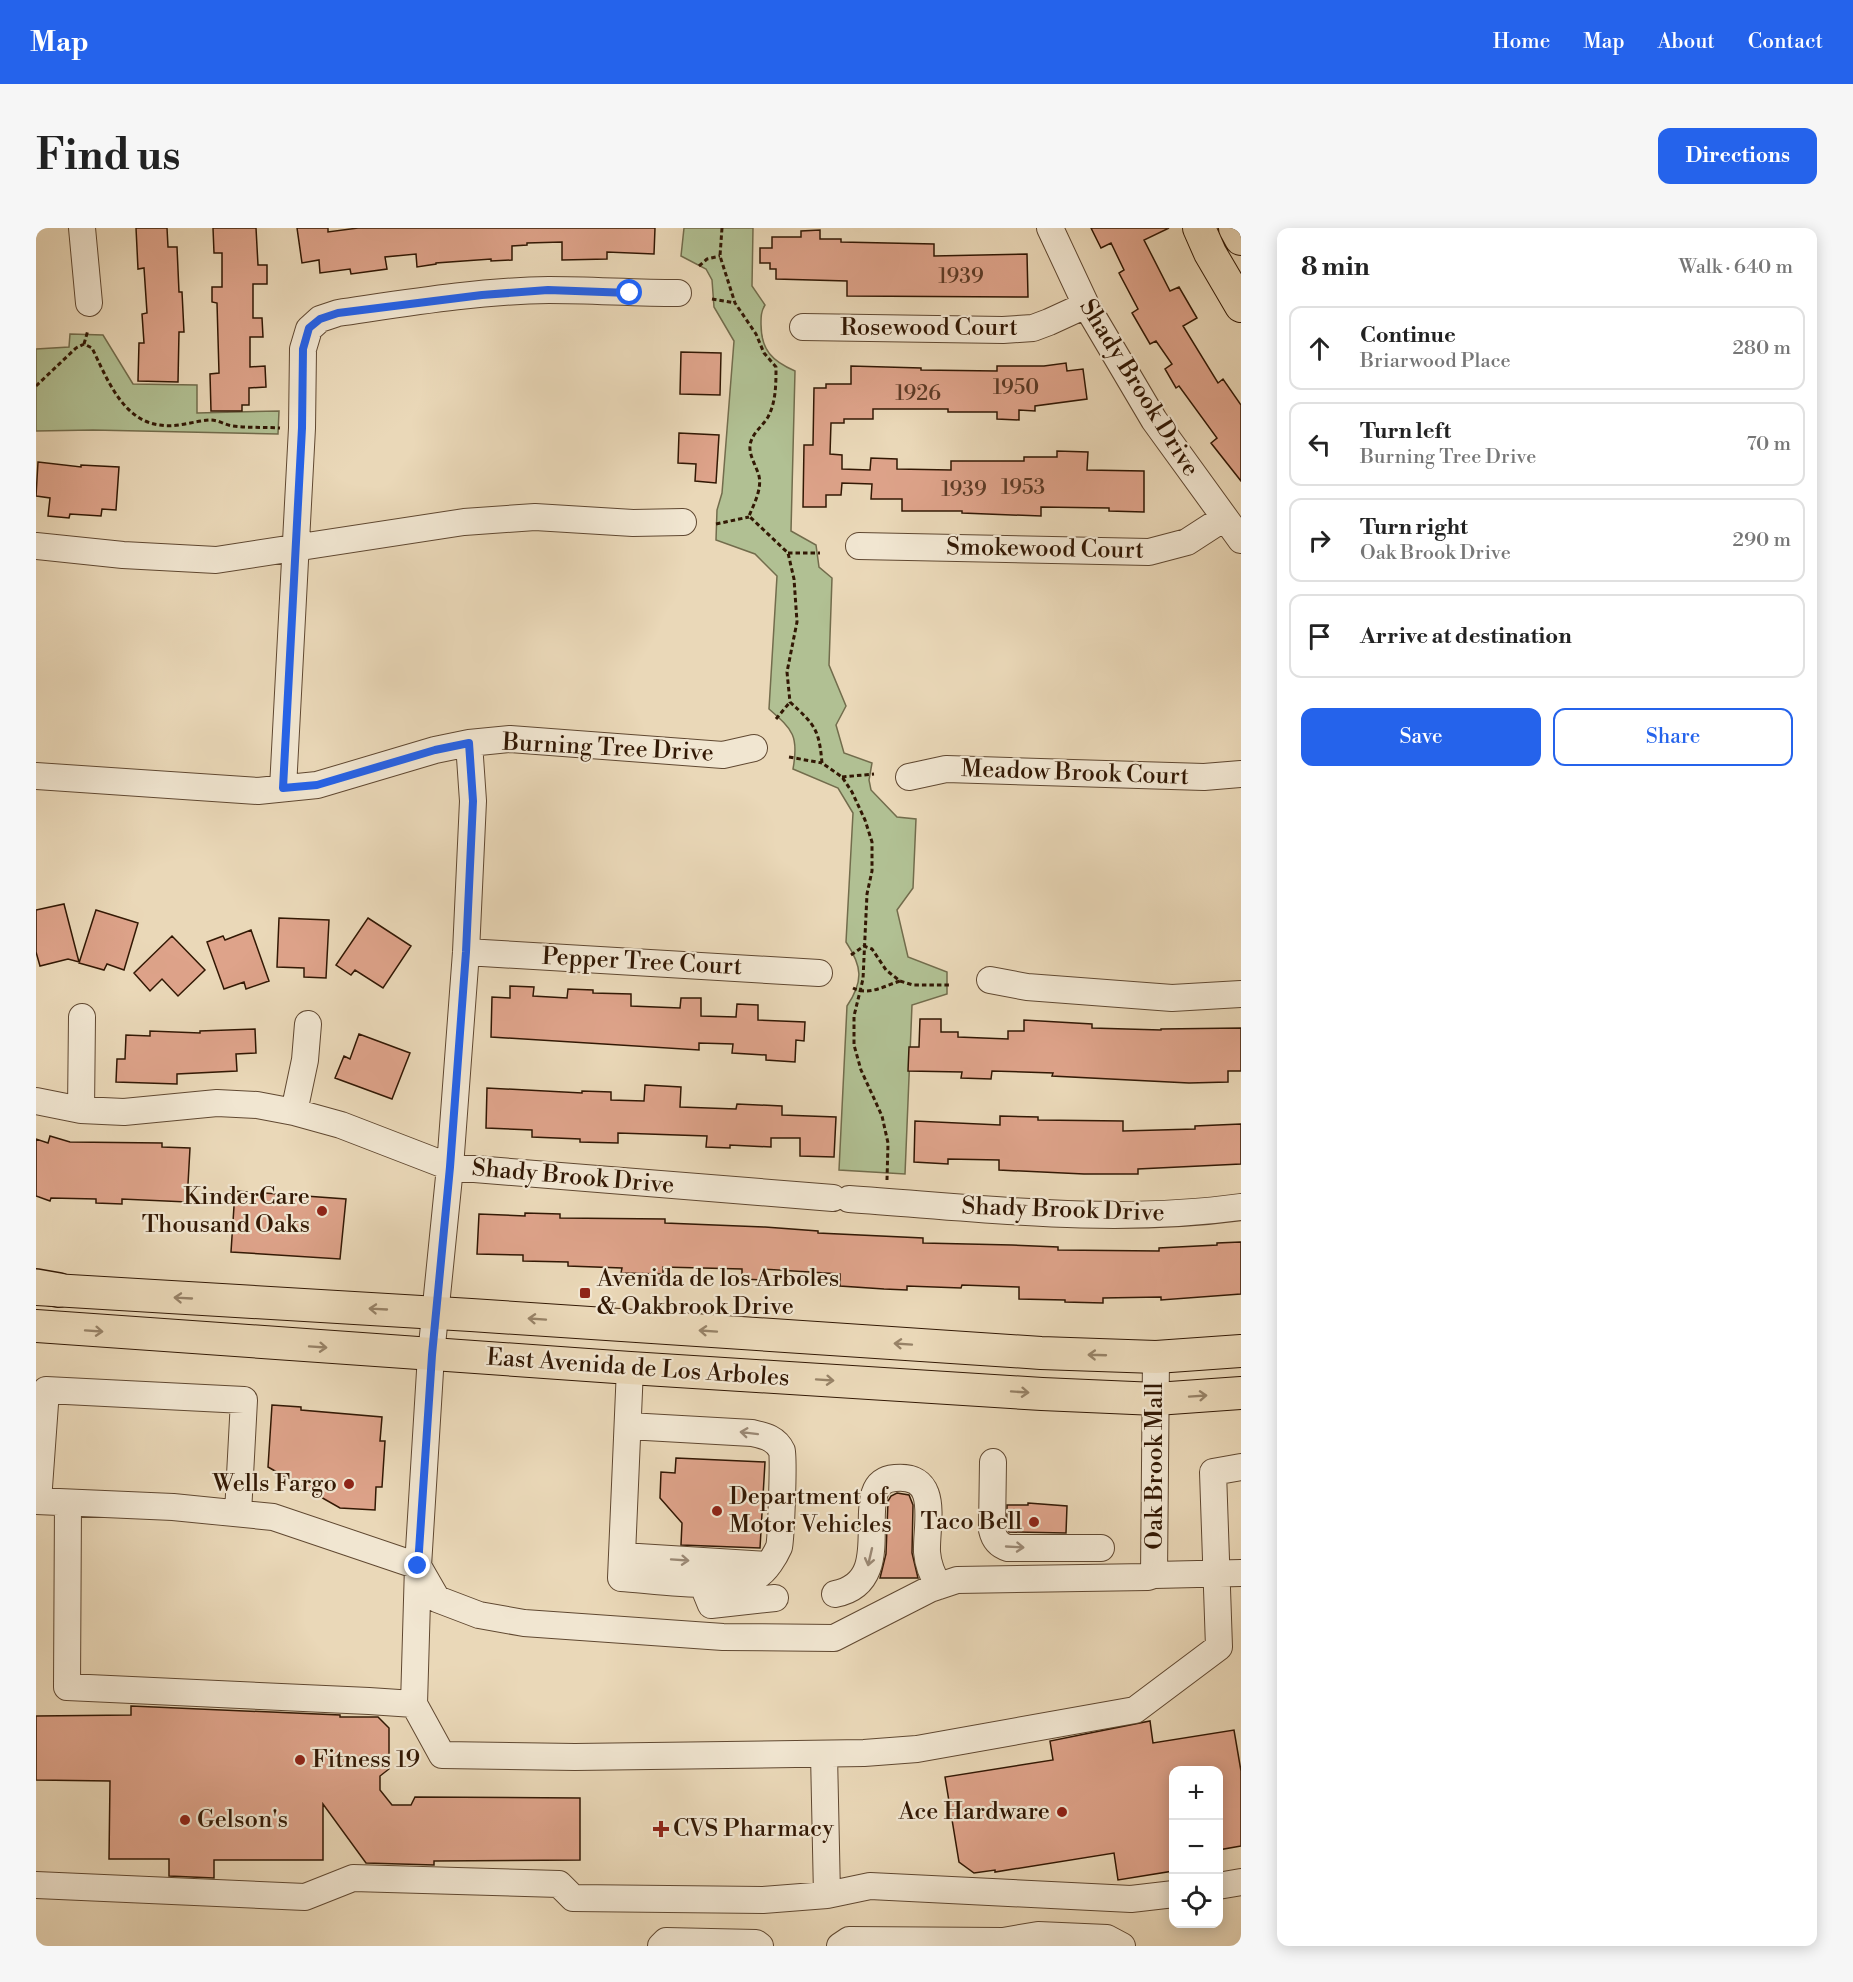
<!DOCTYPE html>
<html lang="en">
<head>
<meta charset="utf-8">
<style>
	:root { --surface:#fff; --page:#f6f6f6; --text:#222; --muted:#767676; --line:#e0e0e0; --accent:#2563eb }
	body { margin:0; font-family:"Libre Bodoni",serif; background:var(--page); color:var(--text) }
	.controls { position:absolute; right:18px; bottom:18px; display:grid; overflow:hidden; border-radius:12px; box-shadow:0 3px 15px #0003 }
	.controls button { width:54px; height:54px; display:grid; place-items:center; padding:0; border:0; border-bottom:2px solid var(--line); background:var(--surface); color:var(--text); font:30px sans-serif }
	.stop { position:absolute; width:18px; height:18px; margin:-14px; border:4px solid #2563eb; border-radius:50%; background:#fff }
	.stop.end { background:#2563eb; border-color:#fff; box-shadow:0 2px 6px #0008 }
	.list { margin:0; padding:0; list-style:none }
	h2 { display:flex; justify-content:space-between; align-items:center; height:78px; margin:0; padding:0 24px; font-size:26px }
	h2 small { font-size:20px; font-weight:400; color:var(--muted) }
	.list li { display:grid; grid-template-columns:39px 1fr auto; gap:18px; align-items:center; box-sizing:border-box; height:84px; margin:0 12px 12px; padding:0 12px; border:2px solid var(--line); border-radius:12px }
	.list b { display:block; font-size:22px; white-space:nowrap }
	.list p { margin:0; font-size:20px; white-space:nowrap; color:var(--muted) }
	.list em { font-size:20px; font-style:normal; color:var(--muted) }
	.actions { display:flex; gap:12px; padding:18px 24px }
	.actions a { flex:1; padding:14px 0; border:2px solid var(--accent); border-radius:12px; text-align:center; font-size:21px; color:var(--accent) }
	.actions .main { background:var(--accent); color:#fff }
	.icon { flex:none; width:33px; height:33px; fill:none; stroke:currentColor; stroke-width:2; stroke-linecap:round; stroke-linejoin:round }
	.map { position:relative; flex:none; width:1205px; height:1718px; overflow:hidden; border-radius:12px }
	header { display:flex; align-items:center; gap:36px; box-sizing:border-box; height:84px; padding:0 30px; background:var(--accent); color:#fff }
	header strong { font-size:28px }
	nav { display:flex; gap:33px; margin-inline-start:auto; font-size:21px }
	.intro { display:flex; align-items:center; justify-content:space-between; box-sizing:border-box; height:144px; padding:0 36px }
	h1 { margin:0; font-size:42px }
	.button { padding:15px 27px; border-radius:12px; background:var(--accent); color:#fff; font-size:21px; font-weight:700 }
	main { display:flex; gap:36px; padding:0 36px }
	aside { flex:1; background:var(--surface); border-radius:12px; box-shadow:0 3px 15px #0003 }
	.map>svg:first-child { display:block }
	.green { fill:#b1c093; stroke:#726c4c; stroke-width:1.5 }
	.building { fill:#dea38a; stroke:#321804; stroke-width:1.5 }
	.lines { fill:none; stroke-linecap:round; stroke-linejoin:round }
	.minor-casing { stroke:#604831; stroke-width:28 }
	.major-casing { stroke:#321804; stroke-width:34 }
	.highway-casing { stroke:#321804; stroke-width:36 }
	.path { stroke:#321804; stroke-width:3; stroke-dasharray:4.5 3; stroke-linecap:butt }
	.minor { stroke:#f1e6d1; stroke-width:26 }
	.major { stroke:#ead8b8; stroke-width:32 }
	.highway { stroke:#ead8b8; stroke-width:33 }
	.oneway { stroke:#978267 }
	.oneway2 { stroke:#9b8975 }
	.route { stroke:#2563eb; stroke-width:8 }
	.poi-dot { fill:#8f2418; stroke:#f1e6d1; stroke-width:2 }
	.labels { text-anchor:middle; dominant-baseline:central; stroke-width:4.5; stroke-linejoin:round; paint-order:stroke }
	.number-label { font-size:21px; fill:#5d3b26 }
	.street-label { font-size:24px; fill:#321804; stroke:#f1e6d1 }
	.poi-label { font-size:24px; fill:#321804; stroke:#f1e6d1; text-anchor:start }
</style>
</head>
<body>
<header>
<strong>Map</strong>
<nav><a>Home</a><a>Map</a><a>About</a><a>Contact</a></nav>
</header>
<div class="intro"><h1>Find us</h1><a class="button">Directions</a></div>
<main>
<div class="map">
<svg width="1205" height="1718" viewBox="0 0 1205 1718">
	<rect width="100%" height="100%" fill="#ead8b8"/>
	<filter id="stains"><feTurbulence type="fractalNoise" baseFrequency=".00333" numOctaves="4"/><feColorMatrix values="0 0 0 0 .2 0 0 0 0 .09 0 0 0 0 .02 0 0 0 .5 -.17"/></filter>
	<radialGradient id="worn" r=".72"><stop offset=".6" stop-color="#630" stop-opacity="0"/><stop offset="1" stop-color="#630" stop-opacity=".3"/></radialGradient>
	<path class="green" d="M 648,0 L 717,0 L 716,58 L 729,77 C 725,83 725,89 725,96 C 725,122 736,133 759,143 L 755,303 L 780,317 L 783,339 L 796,350 L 793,437 L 810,478 L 800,497 L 808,525 L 836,535 L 833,552 L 835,562 L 861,589 L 880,591 L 877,660 L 861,682 L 872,729 L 911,744 L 911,766 L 876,777 L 869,946 L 803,942 L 811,778 C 828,753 826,738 810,714 L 817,585 L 802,560 L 757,541 C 763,508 757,502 733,481 L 741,348 L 719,326 L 680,312 L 681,282 L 686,265 L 698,113 L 678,79 L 676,52 L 670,41 L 645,28 Z
		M 34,106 L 67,107 L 97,156 L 161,157 L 161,185 L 243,183 L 242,206 L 57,202 L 0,203 L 0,121 L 33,119 Z"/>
	<path class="building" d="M 100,0 L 131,0 L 132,19 L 141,19 L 143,64 L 146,64 L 148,104 L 143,104 L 142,154 L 102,153 L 103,115 L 108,115 L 106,86 L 111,85 L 108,40 L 102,41 Z
		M 177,0 L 220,0 L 222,37 L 231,37 L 231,56 L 217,56 L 217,90 L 226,90 L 227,109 L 214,109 L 214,139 L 229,138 L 230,159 L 213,160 L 213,177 L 206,177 L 206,183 L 175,183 L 174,146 L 183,145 L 181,75 L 176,74 L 176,59 L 186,59 L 186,25 L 178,25 Z
		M 261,0 L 292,0 L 292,4 L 322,0 L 619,0 L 618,26 L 571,24 L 571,31 L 526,32 L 526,14 L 491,15 L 491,17 L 476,18 L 476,32 L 455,33 L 455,31 L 400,35 L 400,36 L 381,39 L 380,26 L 349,29 L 351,41 L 315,46 L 314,41 L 284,45 L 283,32 L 266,35 Z
		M 1055,0 L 1133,0 L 1108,12 L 1134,63 L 1143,59 L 1161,90 L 1147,98 L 1182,155 L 1187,151 L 1205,177 L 1205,253 L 1175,215 L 1181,210 L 1143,158 L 1140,160 L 1129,141 L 1136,136 L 1120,113 L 1114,116 L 1096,85 L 1102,81 L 1083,45 L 1088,42 L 1075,15 L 1065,20 Z
		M 784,2 L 784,11 L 805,11 L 805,14 L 898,16 L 898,28 L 991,26 L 992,69 L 811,68 L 811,53 L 740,51 L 740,41 L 734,41 L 734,35 L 724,35 L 724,20 L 736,20 L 736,9 L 765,9 L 765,3 Z
		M 645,124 L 685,125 L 684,167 L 644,166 Z
		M 1030,135 L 1031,143 L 1047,141 L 1051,171 L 999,178 L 999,183 L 983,182 L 983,192 L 961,191 L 961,184 L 912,184 L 912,181 L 837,181 L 837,191 L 808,191 L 808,195 L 795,195 L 794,226 L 806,227 L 806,241 L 834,242 L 835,230 L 861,231 L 861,241 L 915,242 L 915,233 L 988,233 L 988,229 L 1021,229 L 1021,223 L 1052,224 L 1051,242 L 1108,243 L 1108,284 L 1073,283 L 1073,280 L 1005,279 L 1005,288 L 926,285 L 926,283 L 866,283 L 866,271 L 835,271 L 836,256 L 806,255 L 805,267 L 790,267 L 790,279 L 767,279 L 768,217 L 777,217 L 778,160 L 790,160 L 790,156 L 815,156 L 815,138 L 885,140 L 885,142 L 961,143 L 961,138 L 1008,138 Z
		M 643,205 L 683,207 L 680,255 L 659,253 L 660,236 L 642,235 Z
		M 2,234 L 45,239 L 45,237 L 83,239 L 80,282 L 66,281 L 65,288 L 34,286 L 33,290 L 12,288 L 14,270 L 0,268 Z
		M 28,676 L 43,734 L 32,731 L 4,738 L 0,724 L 0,682 Z
		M 60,682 L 102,695 L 88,742 L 71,736 L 68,742 L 43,735 Z
		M 243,690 L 293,692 L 290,750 L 268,749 L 268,740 L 241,739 Z
		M 332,690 L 375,718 L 347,760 L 319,742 L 315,747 L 300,737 Z
		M 215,702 L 233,753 L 210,761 L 208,754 L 188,761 L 171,714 L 187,708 L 189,712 Z
		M 136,708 L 169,742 L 142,768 L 126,751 L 114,763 L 98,745 Z
		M 474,758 L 498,759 L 497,768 L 531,770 L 532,761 L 557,762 L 557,765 L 595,766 L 595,778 L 644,780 L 645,770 L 665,770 L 665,788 L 700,789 L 701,776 L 722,777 L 722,792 L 769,794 L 768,813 L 760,812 L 759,834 L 730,832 L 730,827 L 696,825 L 697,816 L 663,815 L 663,822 L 455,809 L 456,769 L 474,770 Z
		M 884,791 L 905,791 L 905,804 L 922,804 L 922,809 L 972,811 L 972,803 L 988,803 L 988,792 L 1056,796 L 1056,800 L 1125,802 L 1125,801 L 1205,800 L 1205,843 L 1192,843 L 1192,854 L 1153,855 L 1016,848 L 1017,845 L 956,843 L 955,851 L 925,850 L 926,844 L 872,843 L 873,819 L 883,819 Z
		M 219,801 L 220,825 L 200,826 L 201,843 L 141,846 L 141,856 L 80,854 L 81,831 L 89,831 L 90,807 L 114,808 L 114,803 L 164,805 L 164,803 Z
		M 323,806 L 374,825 L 356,871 L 299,850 L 308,828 L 314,831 Z
		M 609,857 L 645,859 L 644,879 L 700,881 L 701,876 L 746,878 L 746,887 L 800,889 L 798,929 L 764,928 L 764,910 L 735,910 L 735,919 L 694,917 L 694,920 L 670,919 L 671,908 L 582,905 L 582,915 L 544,914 L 544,911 L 496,909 L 496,902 L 450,900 L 451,860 L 546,865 L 546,863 L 575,864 L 575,872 L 608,873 Z
		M 964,888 L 1002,889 L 1002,892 L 1087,893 L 1087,903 L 1159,901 L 1159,898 L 1205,896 L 1205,936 L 1102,941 L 1102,946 L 1048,946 L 963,942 L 963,932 L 912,931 L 912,936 L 878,934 L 879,893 L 964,897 Z
		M 14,908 L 34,914 L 126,915 L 126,919 L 154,920 L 151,974 L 86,971 L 86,976 L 60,975 L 60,971 L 15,970 L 14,973 L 0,968 L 0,911 L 12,915 Z
		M 199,963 L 310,971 L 304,1031 L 195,1024 Z
		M 489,985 L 524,986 L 524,990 L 629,991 L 629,995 L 729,999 L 782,1003 L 782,1005 L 887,1010 L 887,1015 L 976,1017 L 1022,1019 L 1022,1022 L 1123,1023 L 1123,1020 L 1181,1017 L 1181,1015 L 1205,1014 L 1205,1066 L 1125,1072 L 1125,1069 L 1067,1070 L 1067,1075 L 1029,1074 L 1029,1072 L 983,1071 L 983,1059 L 926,1057 L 925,1060 L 871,1058 L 871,1062 L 848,1061 L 804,1058 L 804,1046 L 727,1041 L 727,1052 L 706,1051 L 706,1041 L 627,1039 L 627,1046 L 585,1045 L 586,1040 L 532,1038 L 532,1034 L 487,1033 L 487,1027 L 441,1026 L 443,986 L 489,988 Z
		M 236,1177 L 265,1179 L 265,1182 L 346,1189 L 344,1213 L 349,1213 L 346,1259 L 340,1259 L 339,1282 L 304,1280 L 232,1239 Z
		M 640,1230 L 729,1234 L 724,1320 L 645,1317 L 646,1295 L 624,1270 L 625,1244 L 639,1245 Z
		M 861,1265 L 873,1267 L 877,1277 L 876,1325 L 882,1350 L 844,1350 L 850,1326 L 852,1273 L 855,1268 Z
		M 992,1275 L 1031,1278 L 1030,1305 L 973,1304 L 971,1300 L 971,1277 L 992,1277 Z
		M 95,1478 L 304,1487 L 304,1489 L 342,1489 L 353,1500 L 353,1541 L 344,1548 L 344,1562 L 356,1577 L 375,1577 L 379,1569 L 544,1570 L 544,1632 L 398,1633 L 398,1637 L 330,1635 L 287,1576 L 287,1632 L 178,1632 L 178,1650 L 133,1648 L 133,1631 L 73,1631 L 74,1553 L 0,1552 L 0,1488 L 95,1487 Z
		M 1114,1493 L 1117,1515 L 1198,1502 L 1205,1543 L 1205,1618 L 1182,1622 L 1182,1542 L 1137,1542 L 1137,1643 L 1082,1652 L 1078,1625 L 959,1644 L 959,1642 L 938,1645 L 923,1634 L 909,1549 L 1017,1532 L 1014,1513 Z"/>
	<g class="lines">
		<defs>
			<path id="minor" d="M 46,0 L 53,75
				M 1014,0 L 1050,77 L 1118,192 L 1205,312
				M 767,99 L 967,102 L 997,100 L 1013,94 L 1050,77
				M 0,318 L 87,327 L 180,332 L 428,294 L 499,289 L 597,295 L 647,294
				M 823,318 L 1113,324 L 1151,314 L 1188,290
				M 433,515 L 437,573 L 430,724 L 414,939 L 395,1127 L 382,1338 L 378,1476 L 406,1527 L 539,1529 L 828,1525 L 881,1521 L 1099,1482 L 1183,1419 L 1177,1244 L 1205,1239
				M 0,548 L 222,563 L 281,557 L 399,522 L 433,515 L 474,511 L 687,527 L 718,520
				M 873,549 L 910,541 L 1168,549 L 1205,546
				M 247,560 L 266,200 L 267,121 L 273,101 L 284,91 L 302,85 C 371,75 442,63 513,62 C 556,62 598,65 642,65
				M 430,724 L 783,745
				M 954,752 L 991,759 L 1136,770 L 1205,766
				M 0,873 L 45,882 L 88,884 L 181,875 L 221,877 L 258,884 L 305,897 L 414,939 L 797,970
				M 45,882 L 46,789
				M 258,884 L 269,832 L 272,796
				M 813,971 C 943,980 1075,997 1205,979
				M 592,1198 L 716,1205 C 729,1208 740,1210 746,1223 C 748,1228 745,1312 743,1319 C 739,1328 730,1343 721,1348 C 694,1364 618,1352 585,1350 L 594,1140
				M 957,1234 L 956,1302 C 958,1311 962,1317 972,1320 L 1065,1320
				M 0,1273 L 137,1279 L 237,1289 L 382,1338 L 401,1371 L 443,1387 L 488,1395 L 687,1409 L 798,1410 L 894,1361 L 921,1352 L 1112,1349 L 1118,1347 L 1205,1345
				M 2,1273 L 10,1162 L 208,1172 L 202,1285
				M 32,1275 L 31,1459 L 333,1473 L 378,1476
				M 586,1328 L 732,1337
				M 1118,1347 L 1120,1129
				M 666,1355 L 675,1377 L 739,1370
				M 799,1366 C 868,1353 808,1254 859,1250 C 905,1246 890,1295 891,1324 C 892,1337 896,1347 903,1358
				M 788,1526 L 791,1667
				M 0,1657 L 269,1669 L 317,1650 L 523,1656 L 537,1670 L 727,1672 L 791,1667 L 834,1658 L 1095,1671 L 1138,1666
				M 1182,1658 L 1205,1654
				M 625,1718 L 630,1713 L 720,1715 L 724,1718
				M 804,1718 L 813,1712 L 967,1713 L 1002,1707 L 1071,1710 L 1086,1718"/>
			<path id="major" d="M 1163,0 L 1174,25 L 1205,78
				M 1199,0 L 1205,11
				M 0,1061 L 435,1087 L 1005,1125 L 1120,1129 L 1205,1123
				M 0,1098 L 594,1140 L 1006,1166 L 1120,1171 L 1205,1165"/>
			<path id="highway" d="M 0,1058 L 23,1062"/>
		</defs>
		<use href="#minor" class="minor-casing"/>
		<use href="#major" class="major-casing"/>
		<use href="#highway" class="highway-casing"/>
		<path class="path" d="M 686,0 L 684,28 L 699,75 L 720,106 L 728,125 L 740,139 C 740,156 740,174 732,189 C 726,199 716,205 714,217 C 713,228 720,237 723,248 C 726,261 718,276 713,288 L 752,325 L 758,351 L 761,394 L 751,444 L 754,474 C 779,497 783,501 786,535 L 806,549 L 816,564 L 829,592 L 836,614 L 836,643 L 831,666 L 827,751 L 818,788 L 818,817 L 825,842 L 846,888 L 852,915 L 851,952
			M 663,38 L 671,31 L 684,28
			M 676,71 L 699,75
			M 48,116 L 52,102
			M 0,158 L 40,120 L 48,116 L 56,120 C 70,148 86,193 124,197 C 140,200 158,193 174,192 C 183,192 189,197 197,198 C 212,200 228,199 244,200
			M 680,296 L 713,289
			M 752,325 L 784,325
			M 740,491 L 754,474
			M 753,529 L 786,535
			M 806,549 L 838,546
			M 815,727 L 828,718 L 836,721 L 850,742 L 864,753 C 848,758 833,768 817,760
			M 864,753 L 877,757 L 913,757"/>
		<use href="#minor" class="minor"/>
		<use href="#major" class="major"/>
		<use href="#highway" class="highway"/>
	</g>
	<defs><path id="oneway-shaft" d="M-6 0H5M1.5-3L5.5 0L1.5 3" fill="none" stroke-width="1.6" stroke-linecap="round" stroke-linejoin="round" transform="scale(1.5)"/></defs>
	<g class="oneway">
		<use href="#oneway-shaft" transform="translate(147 1070) rotate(-177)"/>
		<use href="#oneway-shaft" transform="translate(342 1081) rotate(-177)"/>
		<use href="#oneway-shaft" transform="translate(501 1091) rotate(-176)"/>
		<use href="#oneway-shaft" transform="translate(58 1103) rotate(4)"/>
		<use href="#oneway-shaft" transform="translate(672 1103) rotate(-176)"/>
		<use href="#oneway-shaft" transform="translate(867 1116) rotate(-176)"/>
		<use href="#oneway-shaft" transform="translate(282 1119) rotate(4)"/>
		<use href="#oneway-shaft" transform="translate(1061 1127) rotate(-178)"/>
		<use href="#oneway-shaft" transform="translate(789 1152) rotate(4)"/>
		<use href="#oneway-shaft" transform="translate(984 1164) rotate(4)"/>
		<use href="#oneway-shaft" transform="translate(1162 1168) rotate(-4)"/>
	</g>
	<g class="oneway2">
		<use href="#oneway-shaft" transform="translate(713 1205) rotate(-173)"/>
		<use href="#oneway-shaft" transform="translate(979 1319) rotate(3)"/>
		<use href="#oneway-shaft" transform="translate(834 1329) rotate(103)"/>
		<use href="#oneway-shaft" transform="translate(644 1332) rotate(4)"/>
	</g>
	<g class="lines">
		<path class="route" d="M 382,1338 L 396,1127 L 414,939 L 430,724 L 437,573 L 433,515 L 399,522 L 281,557 L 247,560 L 266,200 L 267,121 L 273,100 L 284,91 L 302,85 L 446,67 L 512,62 L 594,65"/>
	</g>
	<g class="poi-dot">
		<circle cx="286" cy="983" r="6"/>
		<rect x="543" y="1059" width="12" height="12" rx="3"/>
		<circle cx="313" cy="1256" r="6"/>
		<circle cx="681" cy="1283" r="6"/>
		<circle cx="998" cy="1294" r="6"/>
		<circle cx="264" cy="1532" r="6"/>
		<circle cx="1026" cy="1584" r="6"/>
		<circle cx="149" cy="1592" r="6"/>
		<path d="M622 1592h6v6h6v6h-6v6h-6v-6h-6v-6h6z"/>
	</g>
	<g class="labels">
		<g class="number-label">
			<text x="925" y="49">1939</text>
			<text x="980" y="160">1950</text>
			<text x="882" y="166">1926</text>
			<text x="987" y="260">1953</text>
			<text x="928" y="262">1939</text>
		</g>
		<g class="street-label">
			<text x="893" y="100">Rosewood Court</text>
			<text transform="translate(1103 160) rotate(58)">Shady Brook Drive</text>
			<text transform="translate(1009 321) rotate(1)">Smokewood Court</text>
			<text transform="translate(572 520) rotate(3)">Burning Tree Drive</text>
			<text transform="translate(1039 545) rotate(2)">Meadow Brook Court</text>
			<text transform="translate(606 734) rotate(3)">Pepper Tree Court</text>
			<text transform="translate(537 949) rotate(5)">Shady Brook Drive</text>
			<text transform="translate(1027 982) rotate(2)">Shady Brook Drive</text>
			<text transform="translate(602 1140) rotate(4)">East Avenida de Los Arboles</text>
			<text transform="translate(1119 1238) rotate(-90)">Oak Brook Mall</text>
		</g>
		<g class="poi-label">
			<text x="274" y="969" text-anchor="end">KinderCare<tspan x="274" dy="28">Thousand Oaks</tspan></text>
			<text x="561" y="1051">Avenida de los Arboles<tspan x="561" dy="28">&amp; Oakbrook Drive</tspan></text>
			<text x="301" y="1256" text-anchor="end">Wells Fargo</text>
			<text x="693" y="1269">Department of<tspan x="693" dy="28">Motor Vehicles</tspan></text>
			<text x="986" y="1294" text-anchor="end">Taco Bell</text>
			<text x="276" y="1532">Fitness 19</text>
			<text x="1014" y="1584" text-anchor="end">Ace Hardware</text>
			<text x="161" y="1592">Gelson's</text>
			<text x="637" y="1601">CVS Pharmacy</text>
		</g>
	</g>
	<rect width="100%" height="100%" filter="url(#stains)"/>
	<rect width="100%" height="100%" fill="url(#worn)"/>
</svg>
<div class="controls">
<button>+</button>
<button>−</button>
<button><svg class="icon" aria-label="locate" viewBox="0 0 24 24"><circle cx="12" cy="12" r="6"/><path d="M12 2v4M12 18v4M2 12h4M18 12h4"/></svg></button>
</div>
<div class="stop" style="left:594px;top:65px"></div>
<div class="stop end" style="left:382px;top:1338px"></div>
</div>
<aside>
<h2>8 min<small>Walk · 640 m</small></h2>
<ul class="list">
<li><svg class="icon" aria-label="ahead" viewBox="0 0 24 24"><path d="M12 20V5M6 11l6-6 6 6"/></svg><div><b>Continue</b><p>Briarwood Place</p></div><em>280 m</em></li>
<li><svg class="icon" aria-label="left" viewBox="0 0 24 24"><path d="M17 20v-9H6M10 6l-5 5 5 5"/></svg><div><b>Turn left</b><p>Burning Tree Drive</p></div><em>70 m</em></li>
<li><svg class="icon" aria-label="right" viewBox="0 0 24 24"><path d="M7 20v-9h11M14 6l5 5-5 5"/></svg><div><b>Turn right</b><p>Oak Brook Drive</p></div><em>290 m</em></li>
<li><svg class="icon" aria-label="arrive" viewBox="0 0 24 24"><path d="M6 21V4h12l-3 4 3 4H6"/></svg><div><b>Arrive at destination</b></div></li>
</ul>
<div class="actions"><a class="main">Save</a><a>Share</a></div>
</aside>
</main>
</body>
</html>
